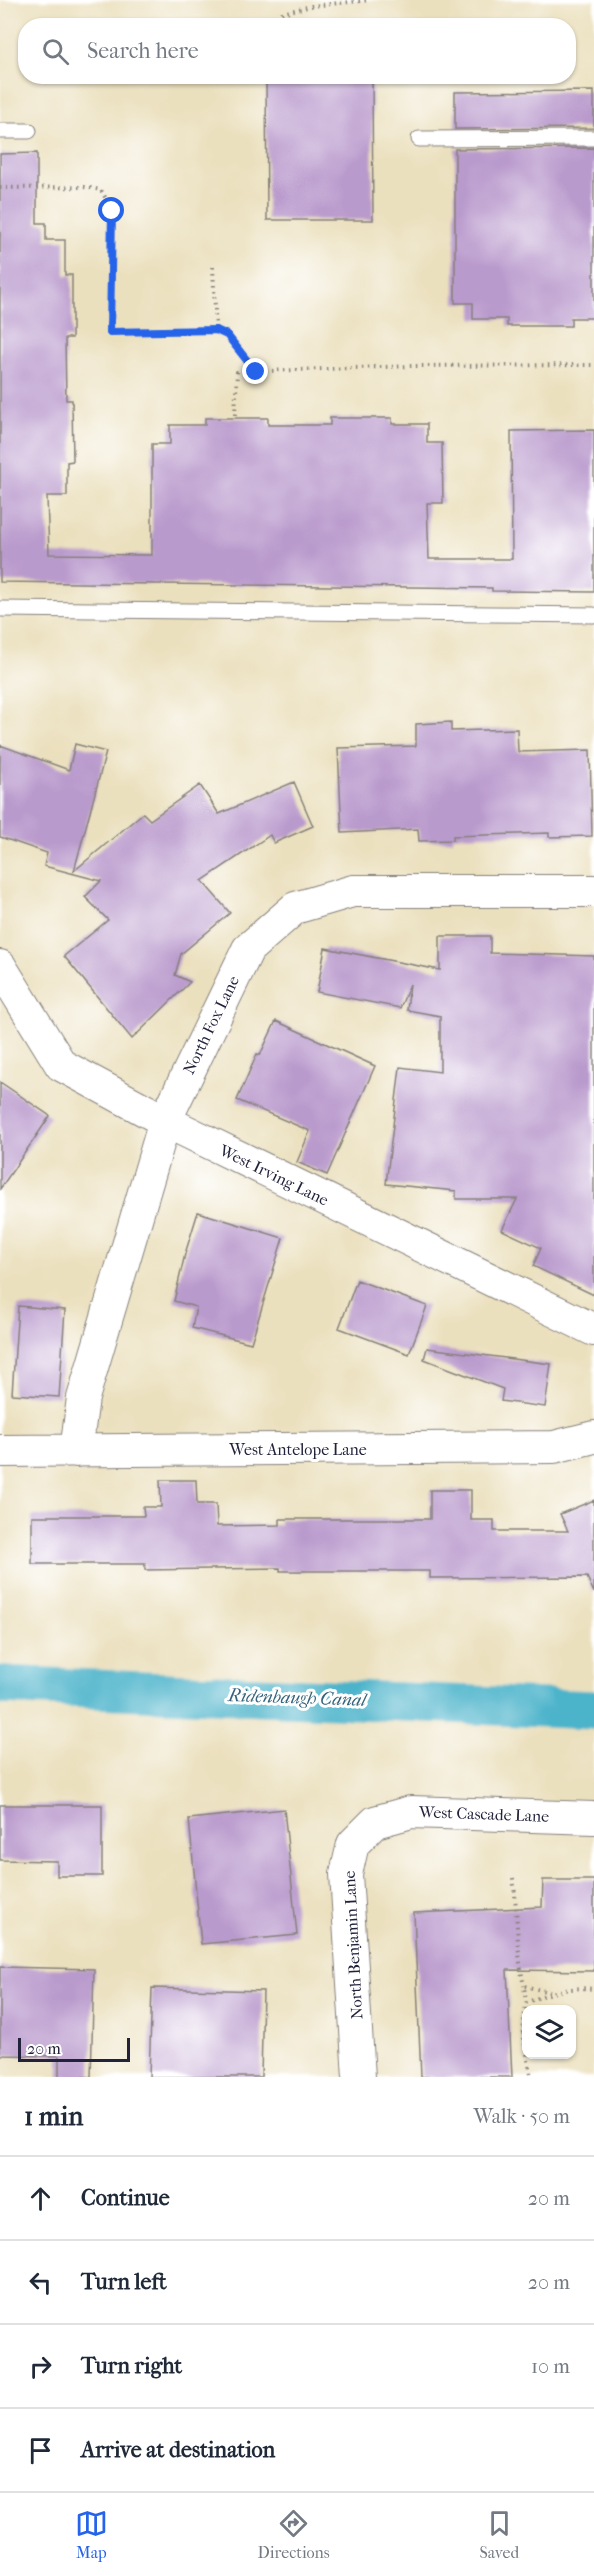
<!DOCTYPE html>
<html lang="en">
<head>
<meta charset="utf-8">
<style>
	:root { --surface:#fff; --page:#f6f6f7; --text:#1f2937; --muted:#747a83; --line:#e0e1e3; --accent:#2563eb }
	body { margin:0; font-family:"IM FELL French Canon",serif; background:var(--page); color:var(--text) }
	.controls { position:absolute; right:18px; bottom:18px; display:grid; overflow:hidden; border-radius:12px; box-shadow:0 2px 4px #0004 }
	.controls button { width:54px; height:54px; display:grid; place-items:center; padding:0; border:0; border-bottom:2px solid var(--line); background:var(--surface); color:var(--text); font:30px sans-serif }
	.scale { position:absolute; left:18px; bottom:15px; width:112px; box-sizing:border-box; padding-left:6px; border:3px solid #22223b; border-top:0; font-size:16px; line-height:21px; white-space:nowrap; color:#22223b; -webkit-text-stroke:4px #fff; paint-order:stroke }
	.stop { position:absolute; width:18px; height:18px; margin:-14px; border:4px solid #2563eb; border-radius:50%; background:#fff }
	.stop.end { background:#2563eb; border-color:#fff; box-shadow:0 2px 6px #0008 }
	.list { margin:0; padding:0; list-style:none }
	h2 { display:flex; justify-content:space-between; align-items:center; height:78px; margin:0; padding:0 24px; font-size:26px }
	h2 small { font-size:20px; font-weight:400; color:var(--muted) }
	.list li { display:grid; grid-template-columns:39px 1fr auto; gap:18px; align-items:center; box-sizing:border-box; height:84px; padding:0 24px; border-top:2px solid var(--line) }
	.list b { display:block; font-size:22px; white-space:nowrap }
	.list em { font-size:20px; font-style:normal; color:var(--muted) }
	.icon { flex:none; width:33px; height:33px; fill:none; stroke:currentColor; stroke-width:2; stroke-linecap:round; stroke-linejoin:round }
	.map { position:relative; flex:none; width:594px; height:2077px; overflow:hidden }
	.search { position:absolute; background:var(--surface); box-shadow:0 2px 4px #0004; left:18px; right:18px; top:18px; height:66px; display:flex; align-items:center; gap:15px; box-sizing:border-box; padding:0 21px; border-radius:24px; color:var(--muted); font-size:22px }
	.sheet { height:414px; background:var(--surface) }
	nav { display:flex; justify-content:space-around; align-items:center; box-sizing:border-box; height:84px; border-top:2px solid var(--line); background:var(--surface); font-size:16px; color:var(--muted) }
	nav a { display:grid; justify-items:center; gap:3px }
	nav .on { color:var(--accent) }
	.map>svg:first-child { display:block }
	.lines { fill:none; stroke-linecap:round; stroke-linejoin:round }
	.canal { stroke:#4bb3ca; stroke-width:39 }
	.building { fill:#b99acc }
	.service-casing { stroke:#86817c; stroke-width:17 }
	.minor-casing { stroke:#86817c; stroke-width:34 }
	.path { stroke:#86817c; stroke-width:4; stroke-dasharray:1.5 4.5; stroke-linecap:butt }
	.service { stroke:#fff; stroke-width:15 }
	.minor { stroke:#fff; stroke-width:32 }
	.route { stroke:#2563eb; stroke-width:8 }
	.labels { text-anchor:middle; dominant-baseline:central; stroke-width:6; stroke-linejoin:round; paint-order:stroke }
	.street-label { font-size:16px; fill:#22223b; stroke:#fff }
	.water-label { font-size:18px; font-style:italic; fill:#34637b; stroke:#fff }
</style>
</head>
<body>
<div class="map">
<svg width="594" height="2077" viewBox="0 0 594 2077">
	<rect width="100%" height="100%" fill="#fff"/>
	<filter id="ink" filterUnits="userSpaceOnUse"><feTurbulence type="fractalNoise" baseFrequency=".0167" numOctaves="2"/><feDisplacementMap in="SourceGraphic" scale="12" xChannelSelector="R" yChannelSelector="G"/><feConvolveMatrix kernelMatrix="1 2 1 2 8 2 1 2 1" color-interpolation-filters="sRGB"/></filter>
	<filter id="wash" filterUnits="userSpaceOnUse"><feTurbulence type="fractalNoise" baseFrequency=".008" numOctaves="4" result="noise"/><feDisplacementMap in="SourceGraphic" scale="24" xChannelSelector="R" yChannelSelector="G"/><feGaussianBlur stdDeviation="1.35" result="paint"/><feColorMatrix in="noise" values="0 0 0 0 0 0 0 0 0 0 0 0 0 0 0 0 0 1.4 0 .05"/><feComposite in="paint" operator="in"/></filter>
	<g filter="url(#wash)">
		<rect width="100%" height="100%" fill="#ebe0be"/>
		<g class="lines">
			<path class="canal" d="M 0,1685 L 594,1710"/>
		</g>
		<g id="blocks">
			<path class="building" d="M 266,76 L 372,76 L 373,220 L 267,220 Z
				M 594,91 L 594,128 L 455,129 L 455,92 Z
				M 594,148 L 594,318 L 571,318 L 571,326 L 507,326 L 507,319 L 473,319 L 473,303 L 455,303 L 455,149 Z
				M 37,153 L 37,223 L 46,223 L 46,240 L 65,240 L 65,275 L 72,275 L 72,338 L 65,338 L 66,400 L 72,400 L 73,461 L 67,462 L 67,496 L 47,496 L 49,554 L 152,555 L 152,444 L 170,444 L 170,425 L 205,425 L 205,418 L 268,418 L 268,425 L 330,425 L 330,418 L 392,418 L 392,424 L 427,424 L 427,443 L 442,443 L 443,503 L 427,503 L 429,559 L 512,559 L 511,431 L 594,430 L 594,592 L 492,591 L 492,588 L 0,582 L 0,154 Z
				M 451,722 L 451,731 L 517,729 L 518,752 L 590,750 L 592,836 L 549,837 L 549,833 L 453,836 L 453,840 L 419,841 L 418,829 L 342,833 L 338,748 L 416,746 L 416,724 Z
				M 75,744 L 106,752 L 74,871 L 143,813 L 150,820 L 200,785 L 219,814 L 294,782 L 313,826 L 274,843 L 270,835 L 202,881 L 230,913 L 181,954 L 175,975 L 190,982 L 132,1039 L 64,956 L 108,920 L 85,897 L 101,881 L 44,866 L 47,853 L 0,837 L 0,745 L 69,770 Z
				M 440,936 L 490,936 L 490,953 L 594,956 L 594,1295 L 533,1266 L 541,1248 L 502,1230 L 517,1199 L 456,1199 L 456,1191 L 386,1184 L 400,1067 L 440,1072 L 440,1016 L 407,1010 L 410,984 L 400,1008 L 317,992 L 325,948 L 440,970 Z
				M 276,1021 L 375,1066 L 327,1175 L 297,1162 L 310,1131 L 237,1100 L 257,1054 L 260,1055 Z
				M 0,1082 L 50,1116 L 0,1189 Z
				M 198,1212 L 283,1238 L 251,1343 L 192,1328 L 196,1307 L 174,1301 L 185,1254 Z
				M 357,1280 L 427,1306 L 409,1354 L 339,1328 Z
				M 18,1306 L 65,1310 L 59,1397 L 12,1394 Z
				M 427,1348 L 551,1364 L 545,1407 L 501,1401 L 503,1389 L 424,1359 Z
				M 160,1480 L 196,1480 L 197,1504 L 216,1504 L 217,1526 L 280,1525 L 280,1519 L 430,1519 L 430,1490 L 471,1490 L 471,1520 L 494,1520 L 494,1531 L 568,1531 L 560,1514 L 594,1500 L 594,1593 L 587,1577 L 430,1578 L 430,1571 L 280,1571 L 280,1568 L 145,1570 L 145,1564 L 32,1564 L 32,1516 L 144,1516 L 143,1507 L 161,1507 Z
				M 0,1805 L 102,1805 L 102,1876 L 57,1876 L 57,1861 L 0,1860 Z
				M 284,1809 L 297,1935 L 201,1944 L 189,1819 Z
				M 543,1880 L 594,1880 L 594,1971 L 507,1970 L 512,2077 L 421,2077 L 414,1913 L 542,1907 Z
				M 0,1967 L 94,1969 L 91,2077 L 59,2077 L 59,2056 L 0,2055 Z
				M 152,1988 L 263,1991 L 261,2077 L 149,2077 Z"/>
		</g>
	</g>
	<g filter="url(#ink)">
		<use href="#blocks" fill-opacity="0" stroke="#86817c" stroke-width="1.5"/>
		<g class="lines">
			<defs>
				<path id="service" d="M 0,131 L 29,131
					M 419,139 L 594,138
					M 0,609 L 594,615"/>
				<path id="minor" d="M 0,966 L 61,1065 L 165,1121 L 594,1330
					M 0,1451 L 554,1447 L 594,1437
					M 76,1451 L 83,1398 L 165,1121 L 248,949 L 295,908 L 353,891 L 594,891
					M 359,2077 L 346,1874 L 353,1844 L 375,1822 L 411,1812 L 594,1818"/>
			</defs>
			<use href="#service" class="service-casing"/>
			<use href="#minor" class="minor-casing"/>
			<path class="path" d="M 269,26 L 282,13 L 311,6 L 370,0
				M 35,77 L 236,76
				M 0,188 L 84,187 L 101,190 L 113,211 L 110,332 L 216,330
				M 213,267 L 216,330 L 227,335 L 256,371
				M 235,415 L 237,372 L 412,366 L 594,365
				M 513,1878 C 518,1914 516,1950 524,1986
				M 526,2003 L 524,1986 L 549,1992
				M 526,2051 L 523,2032 L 526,2003 C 548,1993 569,1986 594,1989
				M 527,2054 L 531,2077"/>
			<use href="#service" class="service"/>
			<use href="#minor" class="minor"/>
		</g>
	</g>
	<g class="lines" filter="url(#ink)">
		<path class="route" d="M 112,211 L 110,332 L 216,330 L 227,335 L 256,372"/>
	</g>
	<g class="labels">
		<g class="street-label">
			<text transform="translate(211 1025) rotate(-64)">North Fox Lane</text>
			<text transform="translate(274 1175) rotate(26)">West Irving Lane</text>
			<text x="298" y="1449">West Antelope Lane</text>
			<text transform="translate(484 1814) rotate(2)">West Cascade Lane</text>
			<text transform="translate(353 1945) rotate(-93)">North Benjamin Lane</text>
		</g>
		<g class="water-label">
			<text transform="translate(297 1698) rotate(2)">Ridenbaugh Canal</text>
		</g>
	</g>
</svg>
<div class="controls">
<button><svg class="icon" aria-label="layers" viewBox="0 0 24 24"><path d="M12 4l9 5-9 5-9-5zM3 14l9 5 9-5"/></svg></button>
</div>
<div class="scale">20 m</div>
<div class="stop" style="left:112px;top:211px"></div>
<div class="stop end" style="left:256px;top:372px"></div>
<div class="search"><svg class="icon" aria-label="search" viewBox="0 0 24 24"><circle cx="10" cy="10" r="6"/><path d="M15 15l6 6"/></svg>Search here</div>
</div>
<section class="sheet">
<h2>1 min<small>Walk · 50 m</small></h2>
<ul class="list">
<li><svg class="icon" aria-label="ahead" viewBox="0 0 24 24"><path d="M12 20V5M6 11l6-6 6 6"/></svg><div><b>Continue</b></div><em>20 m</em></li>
<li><svg class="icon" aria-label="left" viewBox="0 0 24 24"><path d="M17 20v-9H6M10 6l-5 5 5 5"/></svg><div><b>Turn left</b></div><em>20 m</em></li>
<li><svg class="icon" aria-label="right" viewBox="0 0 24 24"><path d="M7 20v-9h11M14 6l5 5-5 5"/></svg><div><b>Turn right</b></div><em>10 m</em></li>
<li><svg class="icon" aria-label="arrive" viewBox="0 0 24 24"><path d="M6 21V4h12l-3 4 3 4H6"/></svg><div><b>Arrive at destination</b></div></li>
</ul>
</section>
<nav>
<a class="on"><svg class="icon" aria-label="map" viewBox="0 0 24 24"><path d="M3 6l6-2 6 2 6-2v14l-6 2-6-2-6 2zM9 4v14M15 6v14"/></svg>Map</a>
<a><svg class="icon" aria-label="directions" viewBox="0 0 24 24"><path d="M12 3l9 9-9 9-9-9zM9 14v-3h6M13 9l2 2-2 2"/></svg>Directions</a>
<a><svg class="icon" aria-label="saved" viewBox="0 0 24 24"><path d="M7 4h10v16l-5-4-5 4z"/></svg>Saved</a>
</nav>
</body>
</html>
